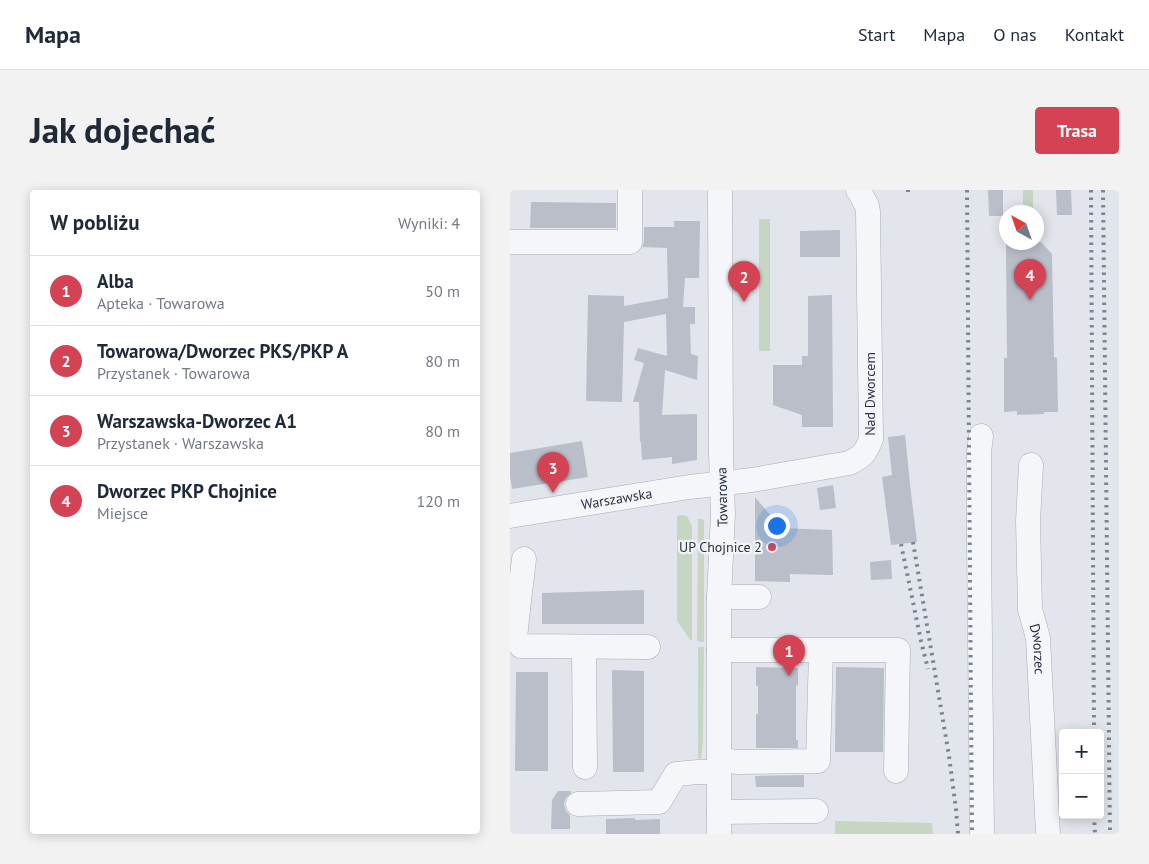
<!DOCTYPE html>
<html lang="pl">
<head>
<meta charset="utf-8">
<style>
	:root { --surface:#fff; --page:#f2f2f3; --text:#1f2937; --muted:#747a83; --line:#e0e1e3; --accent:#d44354 }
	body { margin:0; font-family:"PT Sans",sans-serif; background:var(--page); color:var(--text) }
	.controls { position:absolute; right:15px; bottom:15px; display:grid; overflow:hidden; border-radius:5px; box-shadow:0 2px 12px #0003 }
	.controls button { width:45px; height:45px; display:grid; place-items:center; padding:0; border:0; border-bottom:1px solid var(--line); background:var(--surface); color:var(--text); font:25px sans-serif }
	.compass { position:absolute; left:489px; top:15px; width:45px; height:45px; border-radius:50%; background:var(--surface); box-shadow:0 2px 12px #0003; rotate:320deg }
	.you { position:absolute; left:266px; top:335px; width:18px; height:18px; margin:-12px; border:4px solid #fff; border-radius:50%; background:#1a73e8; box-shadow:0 0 0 8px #1a73e833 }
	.badge { display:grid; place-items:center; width:32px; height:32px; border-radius:50%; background:var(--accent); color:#fff; font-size:16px; font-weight:700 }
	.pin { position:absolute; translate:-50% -41px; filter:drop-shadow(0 1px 2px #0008) }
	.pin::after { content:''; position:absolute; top:26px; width:18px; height:15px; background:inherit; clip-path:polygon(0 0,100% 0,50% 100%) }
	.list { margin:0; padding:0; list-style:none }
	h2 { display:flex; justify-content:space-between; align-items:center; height:65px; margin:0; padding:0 20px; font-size:21px }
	h2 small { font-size:16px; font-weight:400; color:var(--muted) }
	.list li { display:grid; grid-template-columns:32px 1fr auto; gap:15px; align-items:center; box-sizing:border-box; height:70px; padding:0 20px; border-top:1px solid var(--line) }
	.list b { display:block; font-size:19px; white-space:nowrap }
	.list p { margin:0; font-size:16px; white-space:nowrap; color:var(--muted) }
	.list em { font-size:16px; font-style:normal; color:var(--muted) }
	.map { position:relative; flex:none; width:609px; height:644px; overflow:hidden; border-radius:5px }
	header { display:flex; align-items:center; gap:30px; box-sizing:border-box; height:70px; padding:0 25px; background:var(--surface); border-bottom:1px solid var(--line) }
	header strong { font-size:24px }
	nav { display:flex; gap:28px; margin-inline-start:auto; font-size:18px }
	.intro { display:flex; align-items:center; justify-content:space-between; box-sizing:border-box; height:120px; padding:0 30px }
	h1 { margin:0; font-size:35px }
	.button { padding:12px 22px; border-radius:5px; background:var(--accent); color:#fff; font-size:18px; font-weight:700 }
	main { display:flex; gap:30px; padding:0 30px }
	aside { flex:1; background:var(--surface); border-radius:5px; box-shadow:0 2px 12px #0003 }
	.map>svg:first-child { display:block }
	.green { fill:#c7d5c3 }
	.building { fill:#b9bec9 }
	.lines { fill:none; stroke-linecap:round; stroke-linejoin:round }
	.minor-casing { stroke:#a7acb6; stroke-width:25 }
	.minor { stroke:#f5f6f9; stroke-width:24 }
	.rail { stroke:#7b8495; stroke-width:4; stroke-dasharray:2.5 5; stroke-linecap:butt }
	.poi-dot { fill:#d44354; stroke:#f2f4f8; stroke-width:2 }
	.labels { text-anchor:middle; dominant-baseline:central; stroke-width:4.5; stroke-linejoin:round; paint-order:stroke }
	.street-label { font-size:14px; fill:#293244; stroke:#f2f4f8 }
	.poi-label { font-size:14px; fill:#293244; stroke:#f2f4f8; text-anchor:end }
</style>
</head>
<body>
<header>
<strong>Mapa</strong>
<nav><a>Start</a><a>Mapa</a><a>O nas</a><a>Kontakt</a></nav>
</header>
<div class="intro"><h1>Jak dojechać</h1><a class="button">Trasa</a></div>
<main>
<aside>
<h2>W pobliżu<small>Wyniki: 4</small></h2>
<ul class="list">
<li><span class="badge">1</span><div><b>Alba</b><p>Apteka · Towarowa</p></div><em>50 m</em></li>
<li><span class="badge">2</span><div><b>Towarowa/Dworzec PKS/PKP A</b><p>Przystanek · Towarowa</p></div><em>80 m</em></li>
<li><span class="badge">3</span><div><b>Warszawska-Dworzec A1</b><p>Przystanek · Warszawska</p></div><em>80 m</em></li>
<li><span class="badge">4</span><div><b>Dworzec PKP Chojnice</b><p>Miejsce</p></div><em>120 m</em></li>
</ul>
</aside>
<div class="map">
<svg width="609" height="644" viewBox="0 0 609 644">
	<rect width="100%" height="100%" fill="#e2e5eb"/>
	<path class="green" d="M 513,0 L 523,0 L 523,22 L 513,22 Z
		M 249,29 L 260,29 L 260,161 L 249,161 Z
		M 172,325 L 177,326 L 182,336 L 182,450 L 181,451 L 167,431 L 167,326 Z
		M 188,329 L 192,329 L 194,331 L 194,452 L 189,452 L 187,450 Z
		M 189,457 L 194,457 L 193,552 L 191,569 L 188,568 L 188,458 Z
		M 325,631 L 422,633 L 423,644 L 325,644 Z"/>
	<path class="building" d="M 478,0 L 493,0 L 493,26 L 479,26 Z
		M 546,0 L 561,0 L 562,25 L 547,25 Z
		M 21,12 L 106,13 L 106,38 L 20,38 Z
		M 164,31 L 190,31 L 189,88 L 175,88 L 173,117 L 185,117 L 185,134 L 180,134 L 181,164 L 188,166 L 187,190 L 155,180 L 152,225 L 187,224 L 187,270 L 162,274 L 162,267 L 132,270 L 131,252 L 130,252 L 129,212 L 123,212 L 134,173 L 124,170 L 128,158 L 157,166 L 156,124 L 114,132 L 112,212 L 76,211 L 78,105 L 114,106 L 114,116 L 158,108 L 157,58 L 132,57 L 134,52 L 134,37 L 164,37 Z
		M 330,40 L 330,67 L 290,67 L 290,41 Z
		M 507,52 L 531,52 L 542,64 L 544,167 L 547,168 L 548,222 L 534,222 L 534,224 L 507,225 L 507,221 L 494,222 L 494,168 L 497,168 L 496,54 Z
		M 322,105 L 323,237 L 292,237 L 292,225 L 263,215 L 263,175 L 292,175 L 292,166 L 298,166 L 298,106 Z
		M 395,245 L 401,303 L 407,352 L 381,355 L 372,287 L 382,285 L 378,247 Z
		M 72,251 L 78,287 L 2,299 L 0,285 L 0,263 Z
		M 323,295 L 326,318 L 310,320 L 307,298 Z
		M 245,307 L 271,338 L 322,340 L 323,385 L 280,384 L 280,392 L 245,391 Z
		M 381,370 L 382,389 L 361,390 L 360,372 Z
		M 134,400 L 134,434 L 32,434 L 32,403 Z
		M 246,477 L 288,478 L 288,496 L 286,495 L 286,550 L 288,550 L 288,558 L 246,558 L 246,524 L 248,524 L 248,496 L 246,496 Z
		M 326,477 L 374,478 L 373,562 L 325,562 Z
		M 102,480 L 134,481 L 134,582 L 103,582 Z
		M 6,482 L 38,482 L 38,581 L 5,581 Z
		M 294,585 L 294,597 L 246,597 L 245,586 Z
		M 48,601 L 61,601 L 61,603 L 56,608 L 54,614 L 56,621 L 60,625 L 60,639 L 41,639 L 42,610 Z
		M 125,628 L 125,630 L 150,629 L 150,644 L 96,644 L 96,629 Z"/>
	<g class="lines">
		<defs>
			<g id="minor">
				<path d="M 0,52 L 120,52 L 120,0"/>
				<path d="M 471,246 L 469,262 L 469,354 L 472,644"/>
				<path id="s1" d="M 521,275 L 518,331 L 520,419 L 528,448 L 538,644"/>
				<path id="s2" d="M 0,326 L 179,297 L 242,290 L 339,273 C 353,266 355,264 361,249 L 358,22 L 357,16 L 349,1 L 348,0"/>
				<path d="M 209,407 L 249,407"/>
				<path d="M 8,419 L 5,448 L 11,456 L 138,457"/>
				<path d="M 0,420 L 8,419 L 14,369"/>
				<path d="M 74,458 L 75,577"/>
				<path d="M 209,460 L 388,460 L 386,581"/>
				<path d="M 209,570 L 228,572 L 308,571 L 311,461"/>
				<path d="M 68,614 L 149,612 L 166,584 L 188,582 L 209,582"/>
				<path d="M 209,622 L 306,621"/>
				<path d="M 209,644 L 209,407 L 213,324 L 211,262 L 210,0"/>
			</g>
		</defs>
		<use href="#minor" class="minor-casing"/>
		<use href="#minor" class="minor"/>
		<path class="rail" d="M 398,0 L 398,2
			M 457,0 L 462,644
			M 581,0 L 584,543
			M 593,0 L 600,644
			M 403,352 L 439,566 L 446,619 L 448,644
			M 391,354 L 411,451 L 418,479
			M 584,625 L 585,644"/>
	</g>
	<circle class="poi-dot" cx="262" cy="357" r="5"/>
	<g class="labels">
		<g class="street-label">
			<text transform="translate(360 204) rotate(-90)">Nad Dworcem</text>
			<text transform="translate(212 307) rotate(-91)">Towarowa</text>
			<text stroke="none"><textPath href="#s2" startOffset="108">Warszawska</textPath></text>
			<text stroke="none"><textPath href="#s1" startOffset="185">Dworzec</textPath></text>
		</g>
		<g class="poi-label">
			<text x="252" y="357">UP Chojnice 2</text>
		</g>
	</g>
</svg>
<div class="controls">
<button>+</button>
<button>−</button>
</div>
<svg class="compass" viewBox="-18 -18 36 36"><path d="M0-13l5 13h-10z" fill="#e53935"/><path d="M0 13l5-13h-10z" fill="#747a83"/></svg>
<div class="you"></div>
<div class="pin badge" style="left:279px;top:486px">1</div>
<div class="pin badge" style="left:234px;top:112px">2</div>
<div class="pin badge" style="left:43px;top:303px">3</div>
<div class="pin badge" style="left:520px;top:110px">4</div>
</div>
</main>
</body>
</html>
